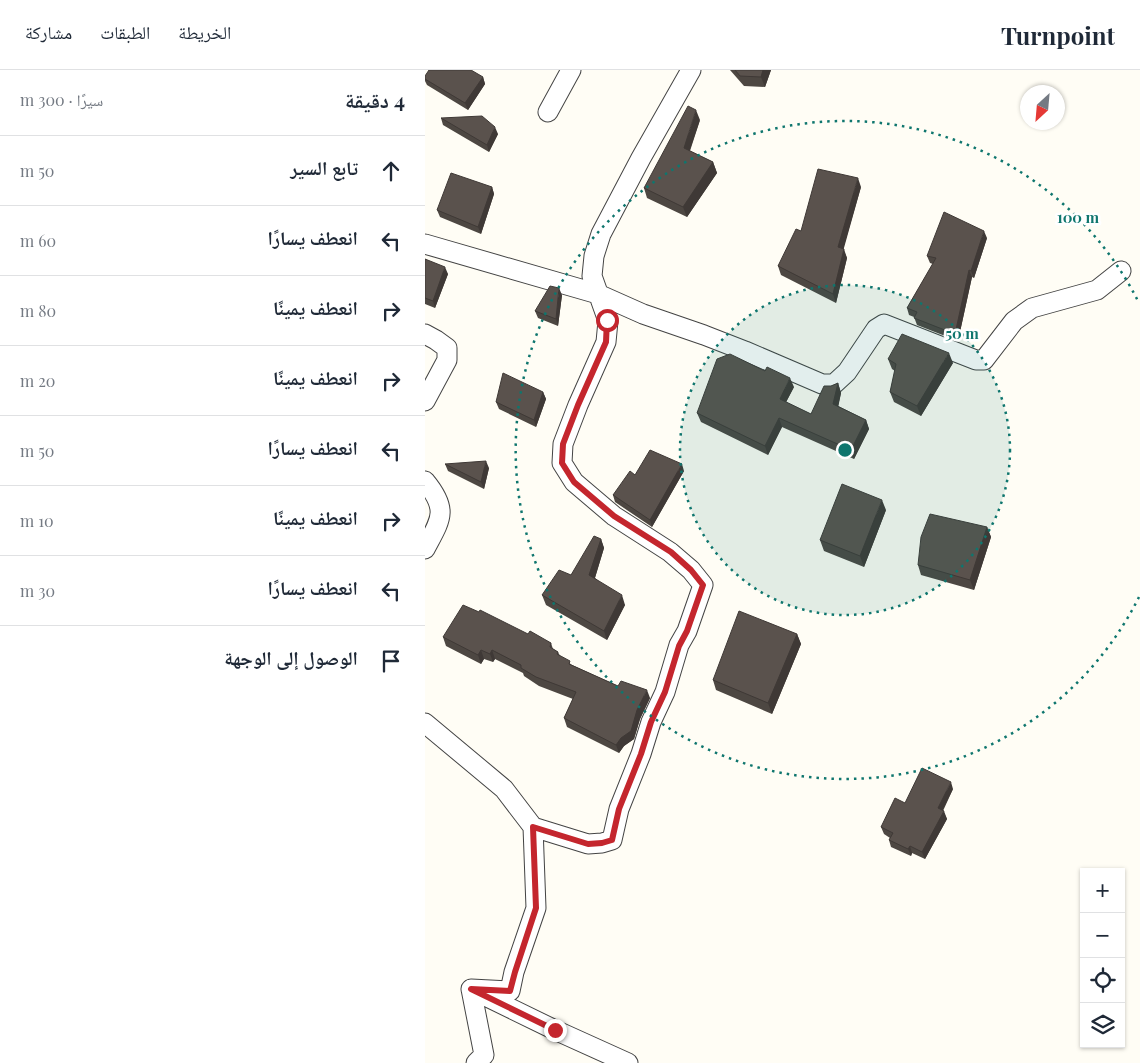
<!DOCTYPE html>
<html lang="ar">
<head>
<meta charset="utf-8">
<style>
	:root { --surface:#fff; --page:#f6f6f7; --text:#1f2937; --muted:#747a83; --line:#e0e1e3 }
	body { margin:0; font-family:"Playfair Display","Noto Naskh Arabic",serif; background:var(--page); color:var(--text); direction:rtl }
	.controls { position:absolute; right:15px; bottom:15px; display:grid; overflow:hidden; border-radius:0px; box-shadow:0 1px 4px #0004 }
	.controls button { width:45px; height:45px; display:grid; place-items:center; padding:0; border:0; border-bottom:1px solid var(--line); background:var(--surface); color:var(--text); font:25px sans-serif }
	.compass { position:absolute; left:595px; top:15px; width:45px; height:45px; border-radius:50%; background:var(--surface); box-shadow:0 1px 4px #0004; rotate:206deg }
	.stop { position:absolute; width:15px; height:15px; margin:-11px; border:4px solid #c4262e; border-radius:50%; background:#fff }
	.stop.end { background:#c4262e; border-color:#fff; box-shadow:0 1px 5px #0008 }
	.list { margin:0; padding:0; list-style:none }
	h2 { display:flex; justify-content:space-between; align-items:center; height:65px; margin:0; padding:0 20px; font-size:21px }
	h2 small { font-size:16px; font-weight:400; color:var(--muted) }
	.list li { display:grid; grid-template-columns:32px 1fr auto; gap:15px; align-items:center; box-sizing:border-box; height:70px; padding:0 20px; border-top:1px solid var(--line) }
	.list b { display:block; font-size:19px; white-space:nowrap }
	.list em { font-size:16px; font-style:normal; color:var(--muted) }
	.icon { flex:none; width:28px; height:28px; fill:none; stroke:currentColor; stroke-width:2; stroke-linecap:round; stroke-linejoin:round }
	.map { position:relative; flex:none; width:715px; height:993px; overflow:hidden; direction:ltr }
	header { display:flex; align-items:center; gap:30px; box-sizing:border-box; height:70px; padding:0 25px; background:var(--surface); border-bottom:1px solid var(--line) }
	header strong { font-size:24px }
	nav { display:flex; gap:28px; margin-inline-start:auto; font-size:18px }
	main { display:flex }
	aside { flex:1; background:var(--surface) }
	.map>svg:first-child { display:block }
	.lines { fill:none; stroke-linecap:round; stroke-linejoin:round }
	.street-casing { stroke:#444; stroke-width:21 }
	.street { stroke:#fff; stroke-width:19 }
	.wall { fill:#4d4742 }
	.shaded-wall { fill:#3f3936 }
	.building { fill:#5a524d; stroke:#3f3936 }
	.route { stroke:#c4262e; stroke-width:6 }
	.ring { fill:none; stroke:#0f766e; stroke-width:2.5; stroke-dasharray:2.5 5 }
	.centre { fill:#0f766e; stroke:#fff; stroke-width:2.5 }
	.ring-label { font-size:15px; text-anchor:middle; font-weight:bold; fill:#0f766e; stroke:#fff; stroke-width:5; stroke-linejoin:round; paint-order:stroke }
</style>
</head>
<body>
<header>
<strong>Turnpoint</strong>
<nav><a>الخريطة</a><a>الطبقات</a><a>مشاركة</a></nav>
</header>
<main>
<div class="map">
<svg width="715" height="993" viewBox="0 0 715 993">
	<rect width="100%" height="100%" fill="#fffdf5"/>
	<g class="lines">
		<defs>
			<path id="street" d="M 123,42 L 146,0
				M 0,174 L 173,224 L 218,244 L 279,265 L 320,281 L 397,314 L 409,314 L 422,302 L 451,259 L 459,254 L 551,290 L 559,290 L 589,251 L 607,238 L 672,220 L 696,201
				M 0,264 L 11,270 L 22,278 L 22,290 L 0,331
				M 0,411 C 24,440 16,449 0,479
				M 0,653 L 79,719 L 108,757 L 163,774 L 177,773 L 187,770 L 194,739 L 216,684 L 226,652 L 240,622 L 254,575 L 262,561 L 278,515 L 266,500 L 245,482 L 189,446 L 149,412 L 137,393 L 138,374 L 153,335 L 181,272 L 183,251 L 167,206 L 169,186 L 176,164 L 216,88 L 266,0
				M 108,757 L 111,838 L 89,902 L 85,921 L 46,919 L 130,960 L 203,993
				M 46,919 L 59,985 L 51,993"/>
		</defs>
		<use href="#street" class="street-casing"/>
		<use href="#street" class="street"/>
	</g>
	<path class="wall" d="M 305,0 L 346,0 L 340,17 L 319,16 Z
		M 0,6 L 58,7 L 60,14 L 43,40 L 2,15 L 0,11 Z
		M 16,48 L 73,64 L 64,82 L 18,55 Z
		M 275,50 L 265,81 L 288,92 L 292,103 L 262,147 L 222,128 L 219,118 Z
		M 67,117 L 69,124 L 56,164 L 15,147 L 12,140 Z
		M 436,117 L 418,179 L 422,188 L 411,233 L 356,205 L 353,196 L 376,161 Z
		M 562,168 L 549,208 L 547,207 L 533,271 L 492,255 L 489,247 L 484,245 L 482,238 L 508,194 L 505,193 L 502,186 Z
		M 0,189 L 23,204 L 10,238 L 0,234 Z
		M 137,225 L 133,256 L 113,248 L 110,241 Z
		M 463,289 L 528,293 L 496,346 L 469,332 L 465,322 L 470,301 L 467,299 Z
		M 413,313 L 416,323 L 413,336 L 441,350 L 444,359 L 429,389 L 357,357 L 343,385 L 276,352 L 272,343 L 369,317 L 361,332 L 386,344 L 406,316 Z
		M 118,322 L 121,329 L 111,357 L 74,339 L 71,332 Z
		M 20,394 L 64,398 L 59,419 L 23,401 Z
		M 259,401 L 227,457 L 190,432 L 188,425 L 210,405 Z
		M 461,440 L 439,497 L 399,481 L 395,470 Z
		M 562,457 L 566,467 L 549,520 L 496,505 L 493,495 Z
		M 176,469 L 179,478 L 170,508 L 200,535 L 182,570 L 121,535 L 117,525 L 146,505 Z
		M 103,564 L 126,573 L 128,579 L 133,582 L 135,586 L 147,595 L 193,616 L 225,628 L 215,649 L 209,669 L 199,676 L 194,683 L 142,657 L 139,648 L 148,629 L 114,616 L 99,606 L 98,603 L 70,589 L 68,592 L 59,589 L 56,594 L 21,576 L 18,567 Z
		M 372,564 L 376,574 L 347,644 L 291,620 L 288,610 Z
		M 528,719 L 518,741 L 522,749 L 500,789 L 487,783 L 486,786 L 466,777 L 464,770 L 465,768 L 459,764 L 456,757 L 480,733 Z"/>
	<path class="shaded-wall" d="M 338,0 L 346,0 L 340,17 L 336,7 Z
		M 58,7 L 60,14 L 43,40 L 40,33 Z
		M 271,40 L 275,50 L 262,88 L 259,78 Z
		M 70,57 L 73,64 L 64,82 L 62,75 Z
		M 288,92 L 292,103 L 262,147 L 258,137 Z
		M 433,108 L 436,117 L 417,185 L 413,177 Z
		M 67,117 L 69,124 L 56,164 L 53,157 Z
		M 559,161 L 562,168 L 549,208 L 546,201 Z
		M 419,179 L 422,188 L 411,233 L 408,224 Z
		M 20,197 L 23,204 L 10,238 L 8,231 Z
		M 544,200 L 547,207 L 533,271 L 530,264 Z
		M 134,218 L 137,225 L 133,256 L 131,249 Z
		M 524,283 L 528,293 L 496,346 L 492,336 Z
		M 365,308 L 369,317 L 358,338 L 355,329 Z
		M 413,313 L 416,323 L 412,343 L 408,334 Z
		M 118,322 L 121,329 L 111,357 L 109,350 Z
		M 354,348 L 357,357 L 343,385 L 340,376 Z
		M 441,350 L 444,359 L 429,389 L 426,380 Z
		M 61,391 L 64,398 L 59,419 L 56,412 Z
		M 257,394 L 259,401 L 227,457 L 225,450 Z
		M 457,430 L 461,440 L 439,497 L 435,486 Z
		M 562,457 L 566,467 L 549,520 L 545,510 Z
		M 176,469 L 179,478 L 168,514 L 164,505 Z
		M 197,525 L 200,535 L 182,570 L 179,561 Z
		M 372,564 L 376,574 L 347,644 L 343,633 Z
		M 56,580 L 59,589 L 56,594 L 53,585 Z
		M 67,580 L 70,589 L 68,592 L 65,584 Z
		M 222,620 L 225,628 L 215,649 L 209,669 L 199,676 L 194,683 L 191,675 L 196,668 L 212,640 Z
		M 526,712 L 528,719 L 515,745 L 513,738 Z
		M 519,741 L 522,749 L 500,789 L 497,782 Z
		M 485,776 L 487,783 L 486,786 L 483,779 Z"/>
	<path class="building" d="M 4,0 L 46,0 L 58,7 L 40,33 L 0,9 L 0,6 Z
		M 310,0 L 338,0 L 336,7 L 315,6 Z
		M 263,36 L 271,40 L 259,78 L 288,92 L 258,137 L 219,118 Z
		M 57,46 L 70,57 L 62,75 L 16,48 Z
		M 393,99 L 433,108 L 413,177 L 419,179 L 408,224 L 353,196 L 371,159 L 376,161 Z
		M 26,103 L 67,117 L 53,157 L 12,140 Z
		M 519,142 L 559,161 L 546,201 L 544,200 L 530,264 L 489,248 L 492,242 L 482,238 L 511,188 L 502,186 Z
		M 0,189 L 20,197 L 8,231 L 0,228 Z
		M 125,216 L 134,218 L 131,249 L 110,241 Z
		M 477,264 L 524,283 L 492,336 L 465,322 L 471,294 L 463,289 Z
		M 305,284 L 340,301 L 342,297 L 365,308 L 355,329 L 386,344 L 399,316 L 406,316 L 413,313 L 408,334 L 441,350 L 426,380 L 354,348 L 340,376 L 272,343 L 292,289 Z
		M 78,303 L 118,322 L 109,350 L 71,332 Z
		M 225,380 L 257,394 L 225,450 L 188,425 L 205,401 L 210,405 Z
		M 61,391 L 56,412 L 20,394 Z
		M 417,414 L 457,430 L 435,486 L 395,470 Z
		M 505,444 L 562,457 L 545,510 L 493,495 L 496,467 Z
		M 169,466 L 176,469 L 164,505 L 197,525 L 179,561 L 117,525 L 134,500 L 146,505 Z
		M 38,535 L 54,542 L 55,540 L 103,564 L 105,561 L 126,573 L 125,577 L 133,582 L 132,584 L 145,591 L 144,594 L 193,616 L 196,611 L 222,620 L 212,640 L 206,661 L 196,668 L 191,675 L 139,648 L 151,622 L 111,607 L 96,598 L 96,595 L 67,580 L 65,584 L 56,580 L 53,585 L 18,567 Z
		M 314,541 L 372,564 L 343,633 L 288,610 Z
		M 497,698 L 526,712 L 513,738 L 519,741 L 497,782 L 485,776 L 483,779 L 464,770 L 468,763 L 456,757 L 470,728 L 480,733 Z"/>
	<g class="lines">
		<path class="route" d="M 130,960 L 46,919 L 85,921 L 90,902 L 111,838 L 108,757 L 163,774 L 177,773 L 187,770 L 194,739 L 216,684 L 226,652 L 240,622 L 254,576 L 262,561 L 278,515 L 266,500 L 246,482 L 189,446 L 149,412 L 137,393 L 138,374 L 153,335 L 181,272 L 182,250"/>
	</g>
	<circle cx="420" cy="380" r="165" fill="#0f766e" fill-opacity=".12"/>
	<g class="ring">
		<circle cx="420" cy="380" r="165"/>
		<path d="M714 527A329 329 0 1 1 714 233"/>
	</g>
	<circle cx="420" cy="380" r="8" class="centre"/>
	<g class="ring-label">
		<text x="653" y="153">100 m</text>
		<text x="537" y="269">50 m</text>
	</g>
</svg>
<div class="controls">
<button>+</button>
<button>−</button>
<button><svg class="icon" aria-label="locate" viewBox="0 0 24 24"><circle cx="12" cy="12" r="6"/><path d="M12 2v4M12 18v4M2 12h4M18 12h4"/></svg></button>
<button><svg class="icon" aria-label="layers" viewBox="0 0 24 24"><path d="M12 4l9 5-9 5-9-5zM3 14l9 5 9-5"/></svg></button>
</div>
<svg class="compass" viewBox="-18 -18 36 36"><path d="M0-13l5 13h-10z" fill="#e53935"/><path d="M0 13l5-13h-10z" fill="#747a83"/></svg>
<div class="stop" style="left:182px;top:250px"></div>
<div class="stop end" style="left:130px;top:960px"></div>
</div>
<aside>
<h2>4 دقيقة<small>سيرًا · 300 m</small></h2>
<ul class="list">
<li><svg class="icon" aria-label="ahead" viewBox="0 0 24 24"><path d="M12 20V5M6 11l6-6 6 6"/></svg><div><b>تابع السير</b></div><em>50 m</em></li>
<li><svg class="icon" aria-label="left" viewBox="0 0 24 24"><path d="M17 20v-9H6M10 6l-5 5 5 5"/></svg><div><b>انعطف يسارًا</b></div><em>60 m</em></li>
<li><svg class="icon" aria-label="right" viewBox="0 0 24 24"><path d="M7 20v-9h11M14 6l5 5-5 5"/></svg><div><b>انعطف يمينًا</b></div><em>80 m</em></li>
<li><svg class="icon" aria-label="right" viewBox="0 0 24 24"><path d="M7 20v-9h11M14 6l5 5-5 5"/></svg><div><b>انعطف يمينًا</b></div><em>20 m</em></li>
<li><svg class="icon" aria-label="left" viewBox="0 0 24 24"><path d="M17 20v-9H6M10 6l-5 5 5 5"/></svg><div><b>انعطف يسارًا</b></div><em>50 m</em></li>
<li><svg class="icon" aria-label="right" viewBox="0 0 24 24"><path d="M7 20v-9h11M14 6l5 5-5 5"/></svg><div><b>انعطف يمينًا</b></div><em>10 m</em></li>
<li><svg class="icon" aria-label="left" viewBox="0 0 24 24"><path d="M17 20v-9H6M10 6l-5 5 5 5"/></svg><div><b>انعطف يسارًا</b></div><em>30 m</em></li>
<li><svg class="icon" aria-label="arrive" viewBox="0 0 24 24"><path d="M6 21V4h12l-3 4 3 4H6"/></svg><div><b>الوصول إلى الوجهة</b></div></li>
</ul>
</aside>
</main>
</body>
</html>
